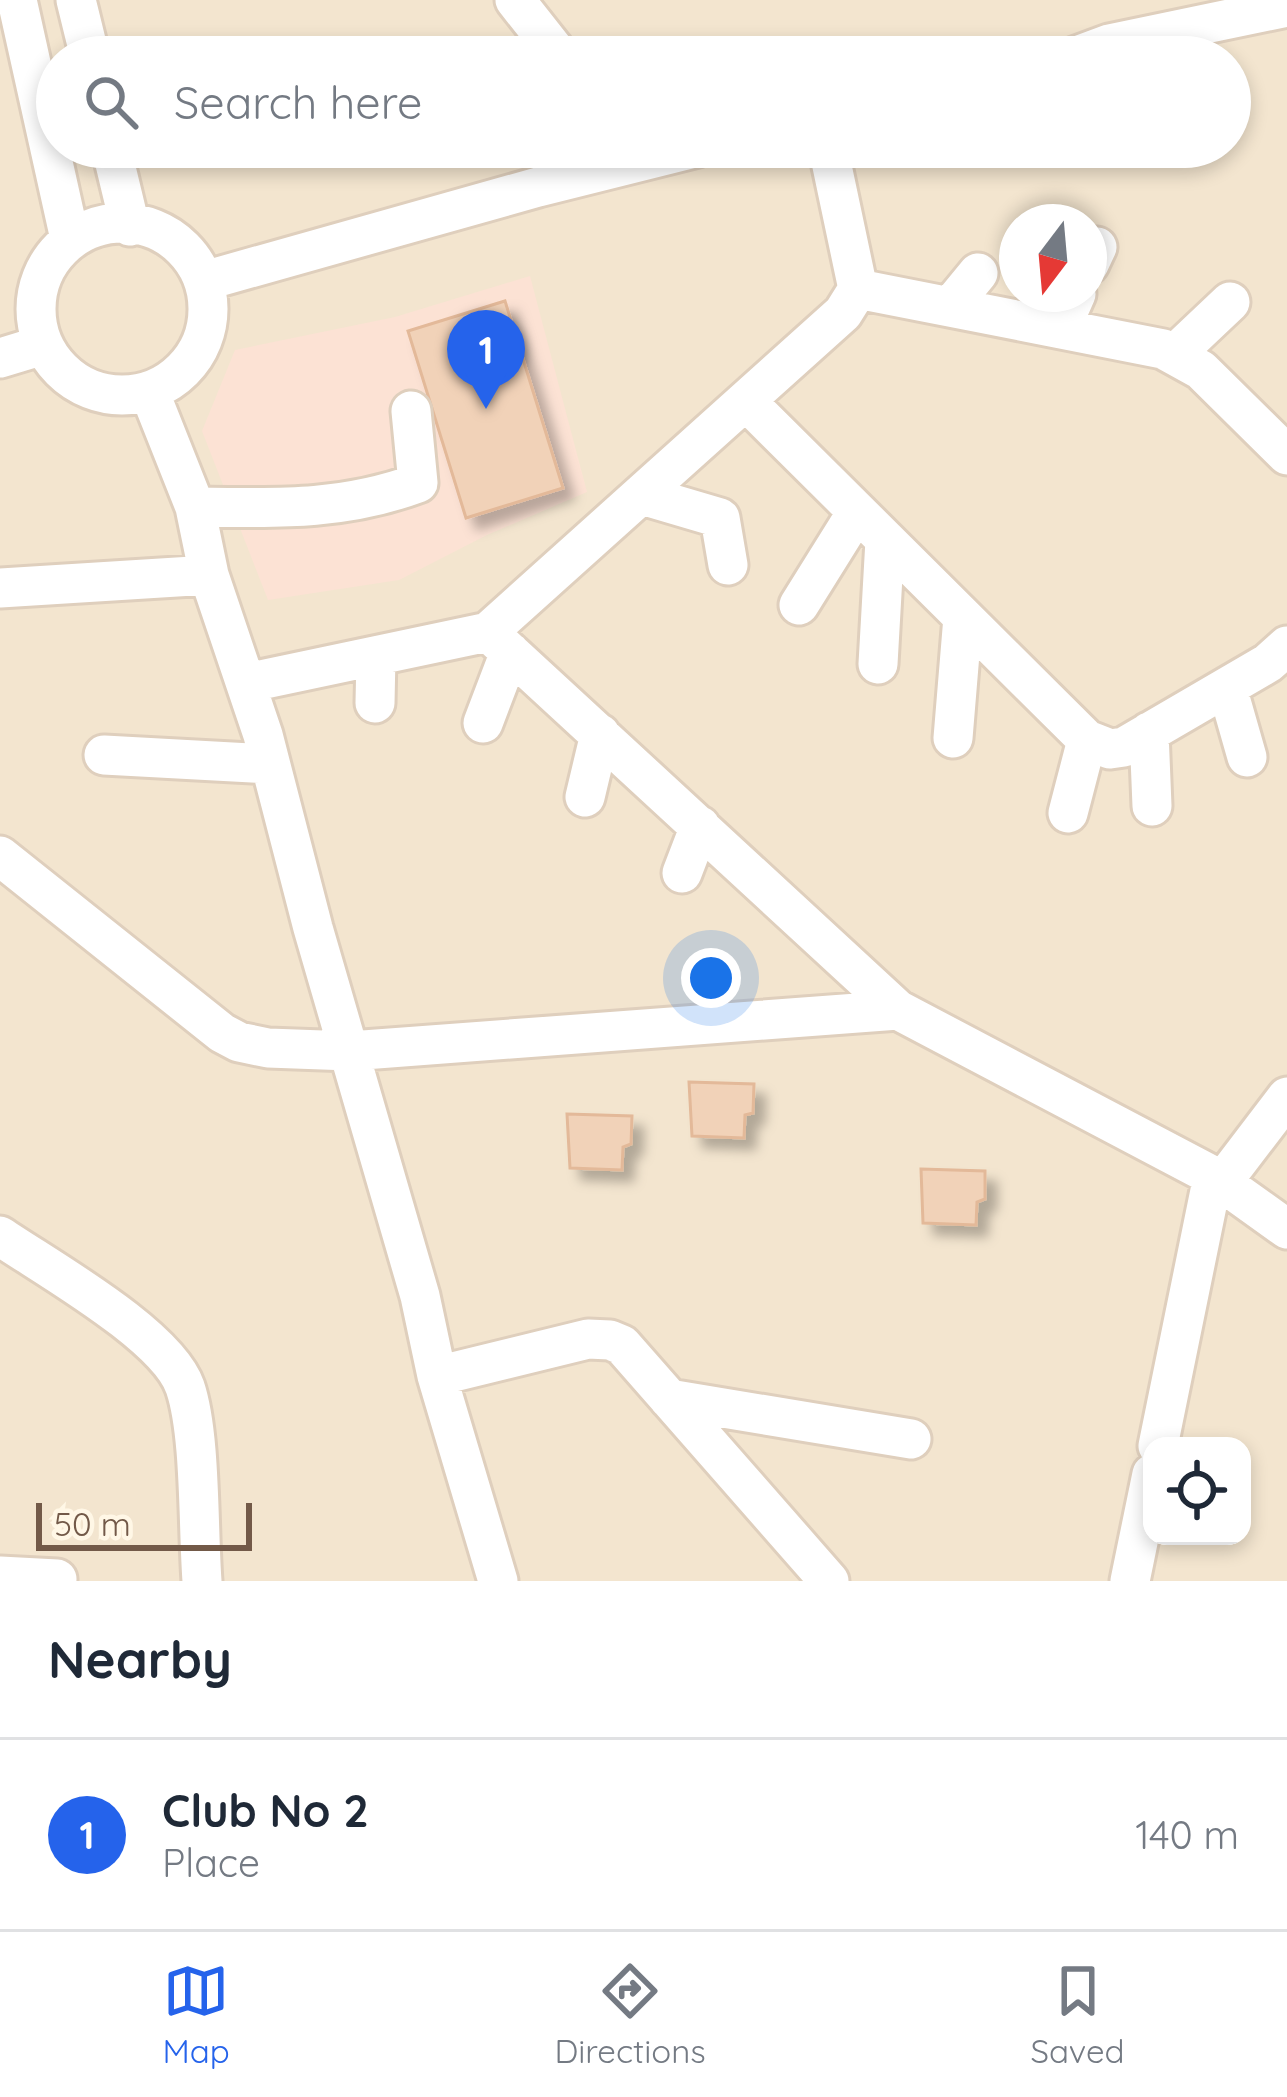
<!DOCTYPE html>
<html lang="en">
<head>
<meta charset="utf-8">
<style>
	:root { --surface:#fff; --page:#f6f6f7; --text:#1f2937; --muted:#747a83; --line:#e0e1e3; --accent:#2563eb }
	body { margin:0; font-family:Quicksand,sans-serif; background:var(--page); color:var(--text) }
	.controls { position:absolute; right:36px; bottom:36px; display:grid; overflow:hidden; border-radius:24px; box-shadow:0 6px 18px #0003 }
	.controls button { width:108px; height:108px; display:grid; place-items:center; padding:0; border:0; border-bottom:3px solid var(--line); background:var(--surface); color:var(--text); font:60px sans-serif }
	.compass { position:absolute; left:999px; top:204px; width:108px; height:108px; border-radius:50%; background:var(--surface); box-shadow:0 6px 18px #0003; rotate:196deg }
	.scale { position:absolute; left:36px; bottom:30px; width:216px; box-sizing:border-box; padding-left:12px; border:6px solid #725948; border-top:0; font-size:33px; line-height:42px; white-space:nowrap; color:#725948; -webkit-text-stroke:9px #fff7e6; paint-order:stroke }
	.you { position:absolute; left:711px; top:978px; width:42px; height:42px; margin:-30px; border:9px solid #fff; border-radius:50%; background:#1a73e8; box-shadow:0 0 0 18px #1a73e833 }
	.badge { display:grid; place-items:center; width:78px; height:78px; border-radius:50%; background:var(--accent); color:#fff; font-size:39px; font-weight:700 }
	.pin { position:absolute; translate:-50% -99px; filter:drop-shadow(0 3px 6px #0008) }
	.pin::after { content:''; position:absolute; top:63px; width:42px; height:36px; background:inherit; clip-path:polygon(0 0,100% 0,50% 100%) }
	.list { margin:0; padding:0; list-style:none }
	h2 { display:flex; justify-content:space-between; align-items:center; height:156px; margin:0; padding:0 48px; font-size:51px }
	h2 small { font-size:39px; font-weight:400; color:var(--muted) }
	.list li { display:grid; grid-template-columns:78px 1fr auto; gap:36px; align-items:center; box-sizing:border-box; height:192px; padding:0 48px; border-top:3px solid var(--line) }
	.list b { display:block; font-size:45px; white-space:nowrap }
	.list p { margin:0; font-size:39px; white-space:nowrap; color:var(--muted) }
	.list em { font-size:39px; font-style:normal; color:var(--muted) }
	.icon { flex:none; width:66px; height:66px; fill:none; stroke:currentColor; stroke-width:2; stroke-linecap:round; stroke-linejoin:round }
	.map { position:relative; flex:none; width:1287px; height:1581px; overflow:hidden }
	.search { position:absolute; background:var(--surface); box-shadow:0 6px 18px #0003; left:36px; right:36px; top:36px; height:132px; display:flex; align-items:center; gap:30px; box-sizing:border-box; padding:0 42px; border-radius:66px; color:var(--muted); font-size:45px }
	.sheet { height:348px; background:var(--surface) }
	nav { display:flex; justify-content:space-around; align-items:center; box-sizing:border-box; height:168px; border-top:3px solid var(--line); background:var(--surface); font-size:33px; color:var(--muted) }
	nav a { display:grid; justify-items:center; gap:6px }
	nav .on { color:var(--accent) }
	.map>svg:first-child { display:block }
	.residential { fill:#f3e5cf; fill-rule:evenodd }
	.commercial { fill:#fce2d4 }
	.building { fill:#f1d2b8; stroke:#e3b999; stroke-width:3; filter:url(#shadow) }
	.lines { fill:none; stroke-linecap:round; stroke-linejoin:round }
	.minor-casing { stroke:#dfcfbd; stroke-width:45 }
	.minor { stroke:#fff; stroke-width:39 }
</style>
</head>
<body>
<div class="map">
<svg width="1287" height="1581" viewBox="0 0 1287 1581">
	<defs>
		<filter id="shadow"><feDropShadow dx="11" dy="11" stdDeviation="6" flood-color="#0004"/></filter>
	</defs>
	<rect width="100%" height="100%" fill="#fcf3e0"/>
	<path class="residential" d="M 0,0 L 1287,0 L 1287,1581 L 0,1581 ZM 57,57 L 1230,57 L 1230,147 L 57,147 ZM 1017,222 L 1089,222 L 1089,294 L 1017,294 ZM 1152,1446 L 1242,1446 L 1242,1536 L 1152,1536 Z"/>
	<path class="commercial" d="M 530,276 L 587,492 L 487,535 L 399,580 L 268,600 L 202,431 L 235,350 L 395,317 Z"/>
	<path class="building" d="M 505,301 L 563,488 L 466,518 L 408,331 Z
		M 689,1082 L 754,1084 L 753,1113 L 745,1115 L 744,1138 L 692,1136 Z
		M 567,1114 L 632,1116 L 631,1144 L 623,1147 L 622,1170 L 570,1168 Z
		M 921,1169 L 985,1171 L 985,1199 L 977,1202 L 976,1225 L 923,1223 Z"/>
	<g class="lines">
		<defs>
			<path id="minor" d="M 17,0 L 70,239
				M 76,0 L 90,57
				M 515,0 L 560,57
				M 1074,57 L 1109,44 L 1287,7
				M 111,147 L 130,226
				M36 309a86 86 0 1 1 172 0a86 86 0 1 1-172 0Z
				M 1089,264 L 1097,247
				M 204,281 L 538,187 L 698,147
				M 858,289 L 1163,349 L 1201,370 L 1287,455
				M 950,307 L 978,273
				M 1061,328 L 1076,294
				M 1175,354 L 1230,302
				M 0,358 L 43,345
				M 149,391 L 195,507 L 209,575 L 263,735 L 313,928 L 420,1296 L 437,1376 L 498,1581
				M 747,402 L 1087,740 L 1110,749 L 1124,747 L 1268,663 L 1287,646
				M 642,495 L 720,518 L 728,565
				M 195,507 C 275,508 342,511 418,483 L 411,411
				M 0,588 L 209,575
				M 799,605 L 857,512
				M 488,632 L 898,1010 L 1213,1176 L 1287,1229
				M 878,664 L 885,540
				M 246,683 L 488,632 L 843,313 L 858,289 L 828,147
				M 1227,687 L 1247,757
				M 375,703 L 376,656
				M 483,723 L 510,652
				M 1149,732 L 1152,806
				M 953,738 L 963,617
				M 104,755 L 270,764
				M 585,797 L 600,734
				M 1068,813 L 1087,740
				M 0,856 L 222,1033 L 239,1042 L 268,1048 L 350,1051 L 898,1010
				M 682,873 L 700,826
				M 1223,1181 L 1287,1097
				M 0,1236 C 47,1268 167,1335 185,1387 C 201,1434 198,1528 202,1581
				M 437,1376 L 588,1339 L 610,1340 L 622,1345 L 829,1581
				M 669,1399 L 911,1439
				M 1158,1446 L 1213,1176
				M 0,1576 L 57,1579
				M 1130,1581 L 1152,1474"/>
		</defs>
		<use href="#minor" class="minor-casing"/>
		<use href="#minor" class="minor"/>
	</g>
</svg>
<div class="controls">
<button><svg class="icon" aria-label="locate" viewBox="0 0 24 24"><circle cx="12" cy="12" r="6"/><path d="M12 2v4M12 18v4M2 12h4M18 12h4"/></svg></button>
</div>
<svg class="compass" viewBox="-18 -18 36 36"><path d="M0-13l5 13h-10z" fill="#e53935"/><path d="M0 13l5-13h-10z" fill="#747a83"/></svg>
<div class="scale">50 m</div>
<div class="you"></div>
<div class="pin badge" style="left:486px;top:409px">1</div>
<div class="search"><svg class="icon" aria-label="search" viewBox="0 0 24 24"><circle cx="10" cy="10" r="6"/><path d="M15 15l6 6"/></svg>Search here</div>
</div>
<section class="sheet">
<h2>Nearby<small></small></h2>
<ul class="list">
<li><span class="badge">1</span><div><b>Club No 2</b><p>Place</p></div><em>140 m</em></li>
</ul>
</section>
<nav>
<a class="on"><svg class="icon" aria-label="map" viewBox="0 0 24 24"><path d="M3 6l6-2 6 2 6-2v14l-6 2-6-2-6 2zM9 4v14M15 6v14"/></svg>Map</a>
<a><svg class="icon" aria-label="directions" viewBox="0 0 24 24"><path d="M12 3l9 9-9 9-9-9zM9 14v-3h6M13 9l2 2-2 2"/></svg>Directions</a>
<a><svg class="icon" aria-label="saved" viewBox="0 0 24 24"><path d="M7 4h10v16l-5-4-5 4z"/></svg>Saved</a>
</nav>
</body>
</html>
